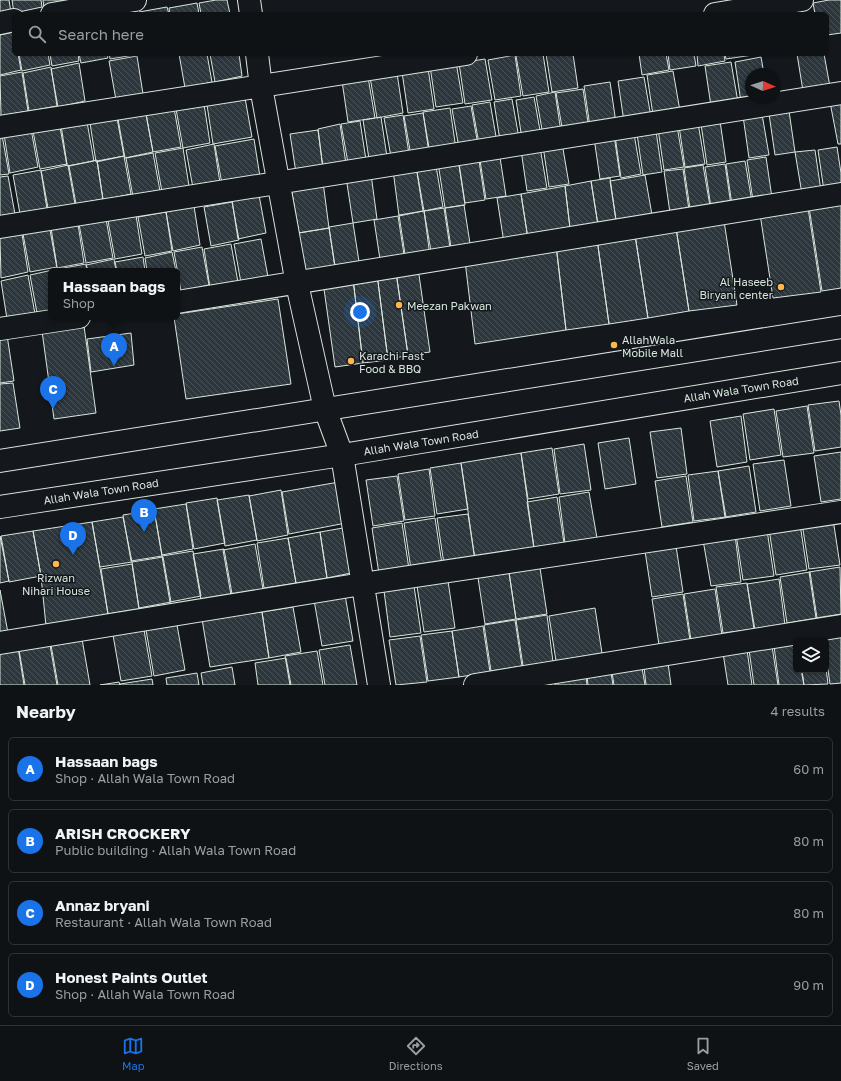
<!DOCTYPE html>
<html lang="en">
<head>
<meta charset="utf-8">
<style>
	:root { --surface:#0f1215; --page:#1d2022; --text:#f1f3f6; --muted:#9b9ea0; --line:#2f3234; --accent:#1a73e8 }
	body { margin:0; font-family:"Golos Text",sans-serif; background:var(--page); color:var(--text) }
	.controls { position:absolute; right:12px; bottom:12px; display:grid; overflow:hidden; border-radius:6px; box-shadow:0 1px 3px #0004 }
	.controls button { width:36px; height:36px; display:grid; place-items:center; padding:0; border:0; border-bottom:1px solid var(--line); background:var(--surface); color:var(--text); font:20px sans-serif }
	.compass { position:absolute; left:745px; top:68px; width:36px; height:36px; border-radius:50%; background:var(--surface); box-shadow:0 1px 3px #0004; rotate:93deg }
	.you { position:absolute; left:360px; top:312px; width:14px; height:14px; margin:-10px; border:3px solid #fff; border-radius:50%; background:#1a73e8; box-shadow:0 0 0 6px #1a73e833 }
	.badge { display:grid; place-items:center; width:26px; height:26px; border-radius:50%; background:var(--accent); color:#fff; font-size:13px; font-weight:700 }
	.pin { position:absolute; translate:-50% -33px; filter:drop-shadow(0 1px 2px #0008) }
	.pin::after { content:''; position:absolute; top:21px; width:14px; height:12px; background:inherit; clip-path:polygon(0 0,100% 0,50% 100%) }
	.popup { position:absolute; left:48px; top:268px; width:132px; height:52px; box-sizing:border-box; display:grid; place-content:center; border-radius:6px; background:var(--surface); filter:drop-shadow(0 1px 3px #0005); font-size:13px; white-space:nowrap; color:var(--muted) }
	.popup b { font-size:15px; color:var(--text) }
	.popup::after { content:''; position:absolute; left:50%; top:100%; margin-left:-8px; border:8px solid transparent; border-top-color:var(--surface) }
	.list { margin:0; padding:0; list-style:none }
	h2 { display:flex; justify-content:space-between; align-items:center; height:52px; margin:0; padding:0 16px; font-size:17px }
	h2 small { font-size:13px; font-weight:400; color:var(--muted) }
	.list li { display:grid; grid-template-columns:26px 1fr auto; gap:12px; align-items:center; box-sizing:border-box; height:64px; margin:0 8px 8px; padding:0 8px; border:1px solid var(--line); border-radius:6px }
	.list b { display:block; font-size:15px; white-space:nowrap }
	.list p { margin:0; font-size:13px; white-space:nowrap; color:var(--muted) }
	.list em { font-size:13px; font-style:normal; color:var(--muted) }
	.icon { flex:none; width:22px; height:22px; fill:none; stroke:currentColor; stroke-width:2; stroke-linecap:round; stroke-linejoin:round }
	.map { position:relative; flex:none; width:841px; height:685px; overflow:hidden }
	.search { position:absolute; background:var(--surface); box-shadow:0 1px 3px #0004; left:12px; right:12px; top:12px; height:44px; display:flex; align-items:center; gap:10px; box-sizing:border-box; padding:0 14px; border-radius:6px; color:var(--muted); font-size:15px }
	.sheet { height:340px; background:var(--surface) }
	nav { display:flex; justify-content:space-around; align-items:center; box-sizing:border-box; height:56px; border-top:1px solid var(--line); background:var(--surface); font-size:11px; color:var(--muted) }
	nav a { display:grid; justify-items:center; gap:2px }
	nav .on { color:var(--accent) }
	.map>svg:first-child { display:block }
	.building { fill:url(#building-back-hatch); stroke:#d8e6dc }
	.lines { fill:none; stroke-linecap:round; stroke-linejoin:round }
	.minor-casing { stroke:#d8e6dc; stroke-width:24 }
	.major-casing { stroke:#d8e6dc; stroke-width:24 }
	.minor { stroke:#14181c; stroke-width:22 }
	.major { stroke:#14181c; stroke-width:22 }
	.poi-dot { fill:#ffb74d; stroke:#14181c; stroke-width:1.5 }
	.labels { text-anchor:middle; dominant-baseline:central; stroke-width:3; stroke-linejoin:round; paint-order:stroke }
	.poi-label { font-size:11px; fill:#d8e6dc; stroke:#14181c; text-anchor:start }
	.street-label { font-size:11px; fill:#d8e6dc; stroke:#14181c }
</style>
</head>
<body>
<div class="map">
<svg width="841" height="685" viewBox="0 0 841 685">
	<defs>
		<pattern id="building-back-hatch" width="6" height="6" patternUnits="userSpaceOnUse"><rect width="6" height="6" fill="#2c363c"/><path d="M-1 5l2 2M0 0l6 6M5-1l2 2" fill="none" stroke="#4a5358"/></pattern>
	</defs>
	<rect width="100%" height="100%" fill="#14181c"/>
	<path class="building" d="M 0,0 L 9,0 L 11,13 L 0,16 Z
		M 12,0 L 41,0 L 42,7 L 14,13 Z
		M 43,0 L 71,0 L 44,8 Z
		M 216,0 L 227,0 L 230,14 L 201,14 L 199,3 Z
		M 829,0 L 841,0 L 841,33 L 827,35 L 827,14 L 815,14 L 813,3 Z
		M 197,3 L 199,14 L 170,14 L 169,8 Z
		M 167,7 L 169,14 L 140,14 L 139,12 Z
		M 14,32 L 14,54 L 18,54 L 21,70 L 0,75 L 0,35 Z
		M 19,54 L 48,54 L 50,65 L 22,71 Z
		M 50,54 L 78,54 L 79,61 L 52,66 Z
		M 79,54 L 107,54 L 108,58 L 81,63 Z
		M 109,54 L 140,54 L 110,59 Z
		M 179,54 L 207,54 L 212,82 L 185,88 Z
		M 210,54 L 239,54 L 242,76 L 215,82 Z
		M 527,54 L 543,54 L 549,92 L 523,96 L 516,56 Z
		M 546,54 L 573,54 L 578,88 L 552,92 Z
		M 639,54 L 666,54 L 669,70 L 642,75 Z
		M 668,54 L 694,54 L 696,66 L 670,70 Z
		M 697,54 L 724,54 L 725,61 L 698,66 Z
		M 725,54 L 752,54 L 753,55 L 726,59 Z
		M 797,54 L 824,54 L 830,87 L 803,91 Z
		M 515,55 L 521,96 L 495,100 L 488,60 Z
		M 137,56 L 143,94 L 116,100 L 109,61 Z
		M 761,57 L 764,74 L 751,74 L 751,98 L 741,102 L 735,62 Z
		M 485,59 L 492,100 L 465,104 L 459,63 Z
		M 456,62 L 463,103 L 436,107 L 430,66 Z
		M 731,62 L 738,102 L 711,106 L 705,66 Z
		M 79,63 L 85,101 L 58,107 L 51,69 Z
		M 51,67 L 57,106 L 29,111 L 23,73 Z
		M 428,68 L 434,109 L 408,113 L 402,72 Z
		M 673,71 L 680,111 L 653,115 L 647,75 Z
		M 22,72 L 28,111 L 1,116 L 0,76 Z
		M 397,73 L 403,113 L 377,118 L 370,77 Z
		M 368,77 L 375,118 L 348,122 L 342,81 Z
		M 644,77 L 651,117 L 624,122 L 618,81 Z
		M 610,82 L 616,123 L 590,127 L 584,86 Z
		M 583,89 L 589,129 L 563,133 L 556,93 Z
		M 555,92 L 561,132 L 543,135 L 536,96 Z
		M 534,97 L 541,136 L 522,139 L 516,100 Z
		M 245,98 L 252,137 L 213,144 L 207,105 Z
		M 512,99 L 519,138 L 500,141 L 494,102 Z
		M 841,100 L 841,144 L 838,144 L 830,102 Z
		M 490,102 L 497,142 L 479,144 L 472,105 Z
		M 204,104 L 210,143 L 183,148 L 176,109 Z
		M 471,106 L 478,145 L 459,148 L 452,109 Z
		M 174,108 L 181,147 L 153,152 L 146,114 Z
		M 450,108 L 456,149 L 429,153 L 423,112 Z
		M 789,111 L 795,152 L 775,155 L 769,114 Z
		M 423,113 L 430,153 L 411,156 L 404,116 Z
		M 146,114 L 153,152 L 125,158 L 118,119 Z
		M 762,114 L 769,155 L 749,158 L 743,116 Z
		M 403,115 L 409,154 L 391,157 L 384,118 Z
		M 381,117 L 387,157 L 369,159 L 363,120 Z
		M 117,118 L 124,156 L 96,162 L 90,123 Z
		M 360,121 L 366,160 L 348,163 L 341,124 Z
		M 720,121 L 726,162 L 707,165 L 701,124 Z
		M 87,122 L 94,161 L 67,166 L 60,127 Z
		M 698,123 L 705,164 L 685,167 L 679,126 Z
		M 340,124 L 346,164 L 323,168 L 318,129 Z
		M 61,125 L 67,164 L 40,169 L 33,131 Z
		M 677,126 L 684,167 L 664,170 L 658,129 Z
		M 31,129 L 38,167 L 10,173 L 4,134 Z
		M 318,130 L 323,169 L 296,173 L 290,134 Z
		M 656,131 L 662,172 L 643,175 L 637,134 Z
		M 634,134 L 641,174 L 621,178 L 615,136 Z
		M 2,135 L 9,174 L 0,175 L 0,136 Z
		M 614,135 L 620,176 L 600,179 L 594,138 Z
		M 254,139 L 260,177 L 222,184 L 215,146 Z
		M 562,143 L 569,184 L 549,187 L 543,146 Z
		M 214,144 L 220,183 L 193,188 L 186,150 Z
		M 540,147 L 547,188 L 527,191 L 521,150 Z
		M 837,147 L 841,173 L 841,188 L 824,191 L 818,150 Z
		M 183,148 L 189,186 L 162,192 L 155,153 Z
		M 815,150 L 821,191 L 802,194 L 795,152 Z
		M 499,151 L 506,196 L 486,199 L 479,154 Z
		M 153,153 L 160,191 L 133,197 L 126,158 Z
		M 478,154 L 485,200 L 465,203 L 458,157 Z
		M 124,156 L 131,194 L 103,200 L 97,161 Z
		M 766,157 L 772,198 L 753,201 L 747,160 Z
		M 458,159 L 465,205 L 445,208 L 438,163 Z
		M 97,160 L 103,199 L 76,204 L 69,166 Z
		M 745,161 L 752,202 L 732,205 L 726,164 Z
		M 725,164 L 731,205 L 711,208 L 705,167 Z
		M 68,165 L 75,204 L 47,209 L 41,171 Z
		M 703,165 L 710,206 L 690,209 L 684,168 Z
		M 416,166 L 423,211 L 399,216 L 393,170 Z
		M 416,166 L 436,166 L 443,207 L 424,211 Z
		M 683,169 L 689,210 L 670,213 L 664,171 Z
		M 41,170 L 48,208 L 20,214 L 13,175 Z
		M 371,174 L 377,219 L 353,223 L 346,177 Z
		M 645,175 L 652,215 L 616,220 L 610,181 Z
		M 8,176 L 15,214 L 0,217 L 0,177 Z
		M 610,178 L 616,220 L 598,225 L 591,181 Z
		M 591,181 L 598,225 L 570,228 L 565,186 Z
		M 323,182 L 329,228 L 299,233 L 291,187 Z
		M 565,186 L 570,228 L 528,239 L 521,194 Z
		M 521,194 L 528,239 L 504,243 L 497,198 Z
		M 259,195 L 266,233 L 238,239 L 232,200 Z
		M 232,202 L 239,240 L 211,246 L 204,207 Z
		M 841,203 L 841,288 L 822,291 L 809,207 Z
		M 464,205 L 471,250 L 452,254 L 445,208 Z
		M 194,206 L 200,245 L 173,251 L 166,212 Z
		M 444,208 L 451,254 L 432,257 L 424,211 Z
		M 808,208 L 821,292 L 773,298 L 760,214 Z
		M 424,211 L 430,256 L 406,261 L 399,215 Z
		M 166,212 L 172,251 L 145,256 L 138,217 Z
		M 136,215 L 142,254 L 115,259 L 108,221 Z
		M 398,216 L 405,261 L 381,266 L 374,220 Z
		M 106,219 L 113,258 L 86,263 L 79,224 Z
		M 724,221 L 737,305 L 689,311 L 676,228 Z
		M 353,223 L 360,268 L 336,273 L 329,227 Z
		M 78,224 L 84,263 L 57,268 L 50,230 Z
		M 51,228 L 57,267 L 30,272 L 23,234 Z
		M 329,228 L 336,274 L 305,279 L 298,233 Z
		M 676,228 L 689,311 L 648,318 L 635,235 Z
		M 22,234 L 28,272 L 1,278 L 0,238 Z
		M 635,235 L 648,318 L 609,324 L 597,239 Z
		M 261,239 L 268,277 L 241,283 L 234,244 Z
		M 597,239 L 609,324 L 566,330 L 556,245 Z
		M 231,244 L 238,282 L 210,288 L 204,249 Z
		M 556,245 L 566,330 L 475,344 L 465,261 Z
		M 202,247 L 209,285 L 181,291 L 174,252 Z
		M 172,252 L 176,271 L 147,271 L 145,258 Z
		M 143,257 L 145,271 L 117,271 L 115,262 Z
		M 114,259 L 116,271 L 87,271 L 86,265 Z
		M 86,264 L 88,271 L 59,271 L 58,269 Z
		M 418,268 L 430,352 L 408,355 L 396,272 Z
		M 57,269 L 58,271 L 51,271 L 51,310 L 37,313 L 30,275 Z
		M 396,272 L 408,355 L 388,360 L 377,274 Z
		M 377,274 L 388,360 L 363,363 L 353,279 Z
		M 28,275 L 35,314 L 7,319 L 1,281 Z
		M 353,279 L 363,363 L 335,367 L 323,282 Z
		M 278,299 L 291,384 L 186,399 L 174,317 L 177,317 L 177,314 Z
		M 84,326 L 96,413 L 54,419 L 42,331 Z
		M 131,333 L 134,365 L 91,372 L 87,339 Z
		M 7,335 L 14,381 L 0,383 L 0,336 Z
		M 13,383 L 20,428 L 0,431 L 0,384 Z
		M 839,401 L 841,415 L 841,447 L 815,451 L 808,405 Z
		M 807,406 L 814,453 L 783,457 L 776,411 Z
		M 774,409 L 781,455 L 750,460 L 743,414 Z
		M 741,416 L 747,462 L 717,467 L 710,421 Z
		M 681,428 L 687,474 L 657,478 L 650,432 Z
		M 629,438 L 636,484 L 605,489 L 598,443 Z
		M 584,444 L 591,490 L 560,494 L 554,449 Z
		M 552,448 L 559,494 L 528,499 L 521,453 Z
		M 841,452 L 841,499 L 821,502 L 814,456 Z
		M 521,453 L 534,548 L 475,560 L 461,463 Z
		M 784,460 L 791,506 L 760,511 L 753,464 Z
		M 461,463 L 468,509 L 437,514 L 430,468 Z
		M 749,466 L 756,512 L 725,517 L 718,471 Z
		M 429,469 L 435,516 L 405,520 L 398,474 Z
		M 718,471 L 726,517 L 694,521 L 688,475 Z
		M 397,476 L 404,521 L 373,526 L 366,480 Z
		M 686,476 L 693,522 L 662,527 L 655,481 Z
		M 339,482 L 346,523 L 289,534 L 282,492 Z
		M 281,490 L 288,535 L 257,541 L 249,496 Z
		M 589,492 L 597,538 L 565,543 L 559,497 Z
		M 249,495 L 257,540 L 225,546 L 217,500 Z
		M 557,497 L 564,543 L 534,548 L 527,502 Z
		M 217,498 L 225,543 L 194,549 L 186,503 Z
		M 186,504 L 193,549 L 162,555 L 154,509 Z
		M 154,510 L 162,556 L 131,561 L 123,515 Z
		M 468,514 L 475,560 L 444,564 L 437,518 Z
		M 123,517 L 132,562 L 100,567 L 92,522 Z
		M 435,518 L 442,564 L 411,569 L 404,523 Z
		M 833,519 L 840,565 L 809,569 L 802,523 Z
		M 92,522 L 108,614 L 46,626 L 41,576 L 33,531 Z
		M 402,523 L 409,569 L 379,574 L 372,528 Z
		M 800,524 L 807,570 L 776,575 L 769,529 Z
		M 343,528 L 351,573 L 327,578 L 320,532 Z
		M 767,530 L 774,576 L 743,580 L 736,534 Z
		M 33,531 L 41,576 L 9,582 L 1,536 Z
		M 320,532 L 327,578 L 296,583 L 288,538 Z
		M 735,535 L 741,582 L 711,586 L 703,540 Z
		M 0,536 L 9,581 L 0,583 Z
		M 288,538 L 296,583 L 264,588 L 257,543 Z
		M 255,544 L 263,589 L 231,595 L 223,550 Z
		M 676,546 L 683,592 L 652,597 L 645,551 Z
		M 224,549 L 232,594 L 201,600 L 193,554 Z
		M 193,551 L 201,596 L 170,602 L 162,556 Z
		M 163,557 L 171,602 L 139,608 L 132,562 Z
		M 132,564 L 139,609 L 108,614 L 101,569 Z
		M 840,567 L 841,614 L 816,618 L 809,572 Z
		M 540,568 L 547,614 L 516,619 L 509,572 Z
		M 810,572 L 817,618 L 787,623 L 780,577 Z
		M 509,573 L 516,619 L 485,624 L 478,578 Z
		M 779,579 L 785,625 L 755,630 L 747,584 Z
		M 448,581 L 455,628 L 424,632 L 417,586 Z
		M 747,583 L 754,629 L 723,633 L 716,587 Z
		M 414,586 L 421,633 L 390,637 L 384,591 Z
		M 715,589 L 722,635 L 691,640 L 684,594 Z
		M 0,590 L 8,633 L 0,634 Z
		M 683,594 L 690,640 L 659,645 L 652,599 Z
		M 345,595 L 353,641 L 322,646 L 314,600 Z
		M 293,607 L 301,652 L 269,658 L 262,612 Z
		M 595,608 L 602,653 L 556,661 L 549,616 Z
		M 262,612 L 269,658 L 210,667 L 202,619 Z
		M 547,615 L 553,662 L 523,666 L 516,620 Z
		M 515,620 L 522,666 L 491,671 L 484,625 Z
		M 177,625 L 185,670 L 154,676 L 146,630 Z
		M 483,626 L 490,672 L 459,677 L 452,631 Z
		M 144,630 L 152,676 L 121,681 L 113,635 Z
		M 452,631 L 459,677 L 428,681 L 421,635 Z
		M 841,635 L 841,683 L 830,684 L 826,655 L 826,640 L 824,640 L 824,638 Z
		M 420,636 L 427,682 L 396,685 L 389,640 Z
		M 82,639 L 90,685 L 58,685 L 51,645 Z
		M 796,643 L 796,670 L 801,670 L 804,685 L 779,685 L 774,646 Z
		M 50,645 L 57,685 L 25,685 L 19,650 Z
		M 350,645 L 357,685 L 325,685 L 319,650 Z
		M 772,646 L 778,685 L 754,685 L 749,650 Z
		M 18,647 L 24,685 L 0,685 L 0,650 Z
		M 747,650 L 752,685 L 728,685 L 723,653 Z
		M 317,651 L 323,685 L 290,685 L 285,656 Z
		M 286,658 L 291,685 L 258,685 L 255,663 Z
		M 668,663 L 671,685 L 646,685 L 644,667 Z
		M 232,667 L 235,685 L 203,685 L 201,673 Z
		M 642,668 L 645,685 L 614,685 L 612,672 Z
		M 826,668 L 828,684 L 804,685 L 802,670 L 826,670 Z
		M 197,673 L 199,685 L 167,685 L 166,678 Z
		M 611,673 L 613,685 L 588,685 L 587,676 Z
		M 586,676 L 587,685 L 555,685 L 555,681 Z
		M 152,679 L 153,685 L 120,685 L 120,684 Z
		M 119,682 L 120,685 L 100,685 Z"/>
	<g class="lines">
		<defs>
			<path id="minor" d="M 249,0 L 251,14
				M 52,14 L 135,0
				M 715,14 L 802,0
				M 0,23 L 14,20
				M 257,54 L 261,87 L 297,284 L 325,409 L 342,455 L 379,685
				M 0,127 L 466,54
				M 0,227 L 841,93
				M 177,302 L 841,194
				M 0,329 L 79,317
				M 0,643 L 362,584 L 841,512
				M 475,685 L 841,626"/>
			<path id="major" d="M 0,461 L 841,327
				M 0,507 L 342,455 L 841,373"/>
		</defs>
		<use href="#minor" class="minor-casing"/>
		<use href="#major" class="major-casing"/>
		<use href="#minor" class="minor"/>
		<use href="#major" class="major"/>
	</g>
	<g class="poi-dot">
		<circle cx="781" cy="287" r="4"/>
		<circle cx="399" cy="305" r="4"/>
		<circle cx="614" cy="345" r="4"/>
		<circle cx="351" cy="361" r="4"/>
		<circle cx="56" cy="564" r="4"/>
	</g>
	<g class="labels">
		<g class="poi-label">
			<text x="773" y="281" text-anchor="end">Al Haseeb<tspan x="773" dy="13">Biryani center</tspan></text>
			<text x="407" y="305">Meezan Pakwan</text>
			<text x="622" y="339">AllahWala<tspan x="622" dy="13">Mobile Mall</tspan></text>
			<text x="359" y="355">Karachi Fast<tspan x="359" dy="13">Food &amp; BBQ</tspan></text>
			<text x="56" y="577" text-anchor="middle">Rizwan<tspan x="56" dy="13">Nihari House</tspan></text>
		</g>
		<g class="street-label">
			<text transform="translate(741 389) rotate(-9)">Allah Wala Town Road</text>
			<text transform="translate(421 442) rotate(-9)">Allah Wala Town Road</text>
			<text transform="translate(101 491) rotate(-9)">Allah Wala Town Road</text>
		</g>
	</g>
</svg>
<div class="controls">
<button><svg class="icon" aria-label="layers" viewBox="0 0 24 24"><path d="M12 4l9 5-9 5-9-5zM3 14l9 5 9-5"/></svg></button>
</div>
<svg class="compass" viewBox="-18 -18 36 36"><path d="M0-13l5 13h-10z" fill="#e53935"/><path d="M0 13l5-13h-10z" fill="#9b9ea0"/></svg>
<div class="you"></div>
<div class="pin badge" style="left:114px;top:366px">A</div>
<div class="popup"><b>Hassaan bags</b>Shop</div>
<div class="pin badge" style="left:144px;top:532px">B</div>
<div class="pin badge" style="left:53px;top:409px">C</div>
<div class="pin badge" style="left:73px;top:555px">D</div>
<div class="search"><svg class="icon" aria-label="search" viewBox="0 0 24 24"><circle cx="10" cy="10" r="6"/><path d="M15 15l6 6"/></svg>Search here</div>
</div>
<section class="sheet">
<h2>Nearby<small>4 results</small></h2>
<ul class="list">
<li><span class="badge">A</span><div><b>Hassaan bags</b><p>Shop · Allah Wala Town Road</p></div><em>60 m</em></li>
<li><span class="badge">B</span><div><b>ARISH CROCKERY</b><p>Public building · Allah Wala Town Road</p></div><em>80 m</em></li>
<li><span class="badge">C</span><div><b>Annaz bryani</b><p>Restaurant · Allah Wala Town Road</p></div><em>80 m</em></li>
<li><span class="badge">D</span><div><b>Honest Paints Outlet</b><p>Shop · Allah Wala Town Road</p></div><em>90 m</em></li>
</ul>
</section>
<nav>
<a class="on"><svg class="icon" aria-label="map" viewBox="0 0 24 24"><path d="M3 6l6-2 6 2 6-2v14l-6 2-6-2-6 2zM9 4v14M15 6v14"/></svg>Map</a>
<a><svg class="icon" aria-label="directions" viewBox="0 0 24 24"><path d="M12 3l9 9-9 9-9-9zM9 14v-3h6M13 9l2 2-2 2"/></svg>Directions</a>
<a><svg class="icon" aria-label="saved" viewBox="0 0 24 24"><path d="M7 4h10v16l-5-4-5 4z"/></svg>Saved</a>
</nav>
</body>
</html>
